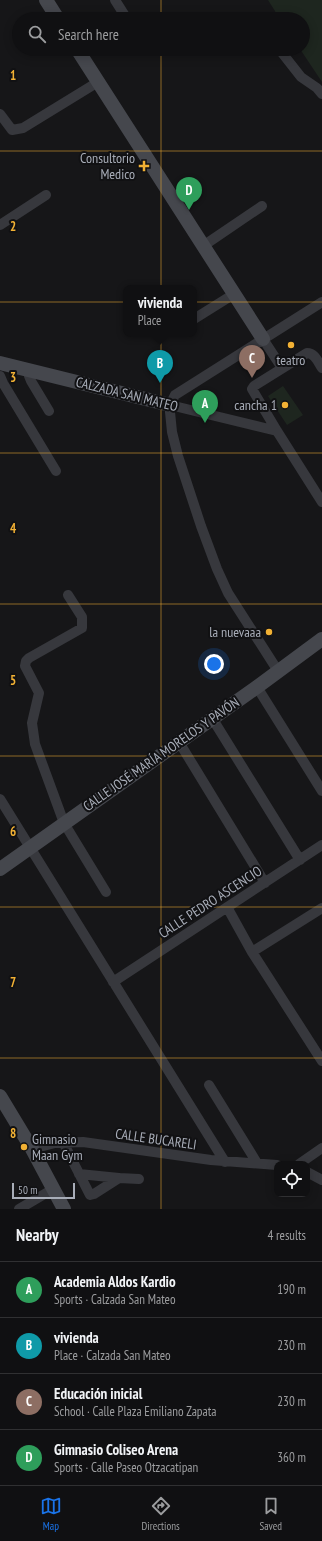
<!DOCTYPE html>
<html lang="en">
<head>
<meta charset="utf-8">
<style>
	:root { --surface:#101012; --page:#1e1e20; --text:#f1f3f6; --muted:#9c9d9f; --line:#303032; --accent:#1a73e8 }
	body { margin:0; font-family:"PT Sans Narrow",sans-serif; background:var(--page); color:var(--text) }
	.controls { position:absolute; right:12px; bottom:12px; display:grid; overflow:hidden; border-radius:8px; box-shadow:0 2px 10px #0003 }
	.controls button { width:36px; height:36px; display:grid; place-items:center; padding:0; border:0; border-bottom:1px solid var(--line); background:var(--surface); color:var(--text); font:20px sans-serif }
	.scale { position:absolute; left:12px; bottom:10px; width:63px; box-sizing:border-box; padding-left:4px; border:2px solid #a8adb8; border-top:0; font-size:11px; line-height:14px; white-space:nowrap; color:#a8adb8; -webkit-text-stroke:3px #111113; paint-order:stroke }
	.you { position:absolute; left:214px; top:664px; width:14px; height:14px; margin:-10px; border:3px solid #fff; border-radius:50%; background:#1a73e8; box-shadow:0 0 0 6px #1a73e833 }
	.badge { display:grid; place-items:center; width:26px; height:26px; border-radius:50%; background:var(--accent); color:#fff; font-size:13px; font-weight:700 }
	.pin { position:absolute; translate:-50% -33px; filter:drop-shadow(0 1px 2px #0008) }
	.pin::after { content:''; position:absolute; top:21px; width:14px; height:12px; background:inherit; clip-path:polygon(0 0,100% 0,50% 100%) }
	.popup { position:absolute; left:123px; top:285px; width:74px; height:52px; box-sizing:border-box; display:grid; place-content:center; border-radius:8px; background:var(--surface); filter:drop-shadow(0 1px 3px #0005); font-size:13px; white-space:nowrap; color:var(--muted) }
	.popup b { font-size:15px; color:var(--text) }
	.popup::after { content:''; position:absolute; left:50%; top:100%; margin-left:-8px; border:8px solid transparent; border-top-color:var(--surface) }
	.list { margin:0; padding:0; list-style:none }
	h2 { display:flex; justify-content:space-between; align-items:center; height:52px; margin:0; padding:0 16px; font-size:17px }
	h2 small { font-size:13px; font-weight:400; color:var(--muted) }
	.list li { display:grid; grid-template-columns:26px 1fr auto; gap:12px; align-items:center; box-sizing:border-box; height:56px; padding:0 16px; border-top:1px solid var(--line) }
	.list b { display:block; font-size:15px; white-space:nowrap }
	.list p { margin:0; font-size:13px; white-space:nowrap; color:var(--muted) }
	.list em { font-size:13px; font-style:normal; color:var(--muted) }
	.icon { flex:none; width:22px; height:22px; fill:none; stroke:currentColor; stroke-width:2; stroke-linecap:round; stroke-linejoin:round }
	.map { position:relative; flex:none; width:322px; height:1209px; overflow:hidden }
	.search { position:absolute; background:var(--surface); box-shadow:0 2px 10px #0003; left:12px; right:12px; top:12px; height:44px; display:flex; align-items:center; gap:10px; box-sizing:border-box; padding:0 14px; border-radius:22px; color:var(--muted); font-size:15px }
	.sheet { height:276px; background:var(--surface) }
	nav { display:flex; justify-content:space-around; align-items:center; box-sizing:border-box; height:56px; border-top:1px solid var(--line); background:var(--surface); font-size:11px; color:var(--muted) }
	nav a { display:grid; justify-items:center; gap:2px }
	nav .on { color:var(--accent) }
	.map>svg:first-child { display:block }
	.green { fill:#1e261f }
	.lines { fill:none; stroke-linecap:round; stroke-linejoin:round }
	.street { stroke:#37383d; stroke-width:10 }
	.secondary { stroke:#45474d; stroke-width:14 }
	.grid { fill:none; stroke:#f2b134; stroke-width:1; stroke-opacity:0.55 }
	.poi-dot { fill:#f2b134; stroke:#111113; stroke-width:1.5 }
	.labels { text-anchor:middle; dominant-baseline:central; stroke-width:4; stroke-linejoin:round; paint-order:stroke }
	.poi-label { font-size:14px; fill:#a8adb8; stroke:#111113; text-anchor:end }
	.street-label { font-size:14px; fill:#a8adb8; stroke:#111113 }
	.grid-label { font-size:13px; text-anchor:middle; font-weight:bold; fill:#f2b134; stroke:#111113; stroke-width:4; stroke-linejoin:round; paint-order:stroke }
</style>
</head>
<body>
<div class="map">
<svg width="322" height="1209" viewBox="0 0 322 1209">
	<rect width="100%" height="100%" fill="#161618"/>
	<path class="green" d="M 268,0 L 322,0 L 322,82 L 300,49 L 303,49 L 303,19 L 280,19 Z
		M 283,386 L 303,415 L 287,425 L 268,396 Z"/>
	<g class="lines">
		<path class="street" d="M 115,0 L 127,19
			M 279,49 L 301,77 L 317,88 L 322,94
			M 0,114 L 12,130 L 23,128 L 98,82
			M 0,225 L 46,195
			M 203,246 L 262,206
			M 194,319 L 234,294
			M 263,339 L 282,368
			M 322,368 C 318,362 315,353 307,353 L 254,386 L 252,389 L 277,431 L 322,502
			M 29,370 L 29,376 L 31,381 L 49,411
			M 0,376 L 3,383 L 56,471
			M 170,405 L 277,431
			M 68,595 L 82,617 L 82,628 L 29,658 L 26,661 L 25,666 L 39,693 L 32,723 L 35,744 L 64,823 L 106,892
			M 278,671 L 228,593 L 217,569 L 201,526 L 178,456 L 172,432 L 170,412 L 170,405 L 175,395 L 322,302
			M 257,687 L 322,791
			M 212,718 L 300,860
			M 179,742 L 265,883
			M 0,799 L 225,1162
			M 227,907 L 252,952 L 322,1061
			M 252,952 L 322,908
			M 113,982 L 322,845
			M 209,1085 L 257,1163
			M 63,1142 L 90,1195 L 94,1194 L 119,1178
			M 32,1149 L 55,1143 L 83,1142 L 211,1160 L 277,1165
			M 299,1164 L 322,1148
			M 307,1172 L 322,1180
			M 79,1174 L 119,1178 L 139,1179
			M 19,1209 L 53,1189"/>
		<path class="secondary" d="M 46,0 L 58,19
			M 77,49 L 263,339
			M 0,363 L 170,405
			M 0,869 L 257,687 L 322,639
			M 0,1096 L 32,1149 L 64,1209"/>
	</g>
	<path class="grid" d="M 161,0 L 161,19M 161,49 L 161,1209M 0,151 L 322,151M 0,302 L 322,302M 0,453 L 322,453M 0,604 L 322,604M 0,756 L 322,756M 0,907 L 322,907M 0,1058 L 322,1058"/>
	<g class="poi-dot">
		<path d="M142 160h4v4h4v4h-4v4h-4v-4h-4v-4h4z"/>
		<circle cx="291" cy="345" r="4"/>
		<circle cx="285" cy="405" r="4"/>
		<circle cx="269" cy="632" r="4"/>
		<circle cx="24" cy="1147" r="4"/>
	</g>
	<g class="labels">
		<g class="poi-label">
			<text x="135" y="158">Consultorio<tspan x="135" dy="16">Medico</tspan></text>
			<text x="291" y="360" text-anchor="middle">teatro</text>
			<text x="277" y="405">cancha 1</text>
			<text x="261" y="632">la nuevaaa</text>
			<text x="32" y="1139" text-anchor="start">Gimnasio<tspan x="32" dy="16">Maan Gym</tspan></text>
		</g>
		<g class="street-label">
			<text transform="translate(127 394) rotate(14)">CALZADA SAN MATEO</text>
			<text transform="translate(161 754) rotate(-35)">CALLE JOSÉ MARÍA MORELOS Y PAVÓN</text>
			<text transform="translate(210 902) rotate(-33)">CALLE PEDRO ASCENCIO</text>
			<text transform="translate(156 1139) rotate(8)">CALLE BUCARELI</text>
		</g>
	</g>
	<g class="grid-label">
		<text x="13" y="80">1</text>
		<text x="13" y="231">2</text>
		<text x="13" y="382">3</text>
		<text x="13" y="533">4</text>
		<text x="13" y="685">5</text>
		<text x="13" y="836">6</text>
		<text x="13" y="987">7</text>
		<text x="13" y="1138">8</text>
	</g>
</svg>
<div class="controls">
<button><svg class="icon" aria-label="locate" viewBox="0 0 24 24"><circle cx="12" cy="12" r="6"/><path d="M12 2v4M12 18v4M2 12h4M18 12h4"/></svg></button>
</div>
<div class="scale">50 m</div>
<div class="you"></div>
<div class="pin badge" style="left:205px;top:423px;background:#2e9e5b">A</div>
<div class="pin badge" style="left:160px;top:383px;background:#0f9aa8">B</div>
<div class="popup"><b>vivienda</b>Place</div>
<div class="pin badge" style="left:252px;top:378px;background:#8d6e63">C</div>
<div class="pin badge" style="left:189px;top:210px;background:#2e9e5b">D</div>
<div class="search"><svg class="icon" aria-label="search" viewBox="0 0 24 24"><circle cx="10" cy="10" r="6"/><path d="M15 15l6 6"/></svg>Search here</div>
</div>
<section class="sheet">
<h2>Nearby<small>4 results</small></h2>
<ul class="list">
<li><span class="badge" style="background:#2e9e5b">A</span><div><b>Academia Aldos Kardio</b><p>Sports · Calzada San Mateo</p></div><em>190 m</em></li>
<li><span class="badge" style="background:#0f9aa8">B</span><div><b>vivienda</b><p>Place · Calzada San Mateo</p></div><em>230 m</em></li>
<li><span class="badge" style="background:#8d6e63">C</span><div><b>Educación inicial</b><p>School · Calle Plaza Emiliano Zapata</p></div><em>230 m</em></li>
<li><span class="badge" style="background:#2e9e5b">D</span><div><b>Gimnasio Coliseo Arena</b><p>Sports · Calle Paseo Otzacatipan</p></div><em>360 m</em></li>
</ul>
</section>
<nav>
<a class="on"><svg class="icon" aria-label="map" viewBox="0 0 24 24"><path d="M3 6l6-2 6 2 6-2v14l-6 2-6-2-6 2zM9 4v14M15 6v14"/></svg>Map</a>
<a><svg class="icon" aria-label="directions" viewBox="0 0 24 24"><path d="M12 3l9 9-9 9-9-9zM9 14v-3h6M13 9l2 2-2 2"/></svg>Directions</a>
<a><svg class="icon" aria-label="saved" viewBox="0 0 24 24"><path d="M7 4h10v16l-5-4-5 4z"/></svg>Saved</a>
</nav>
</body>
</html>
